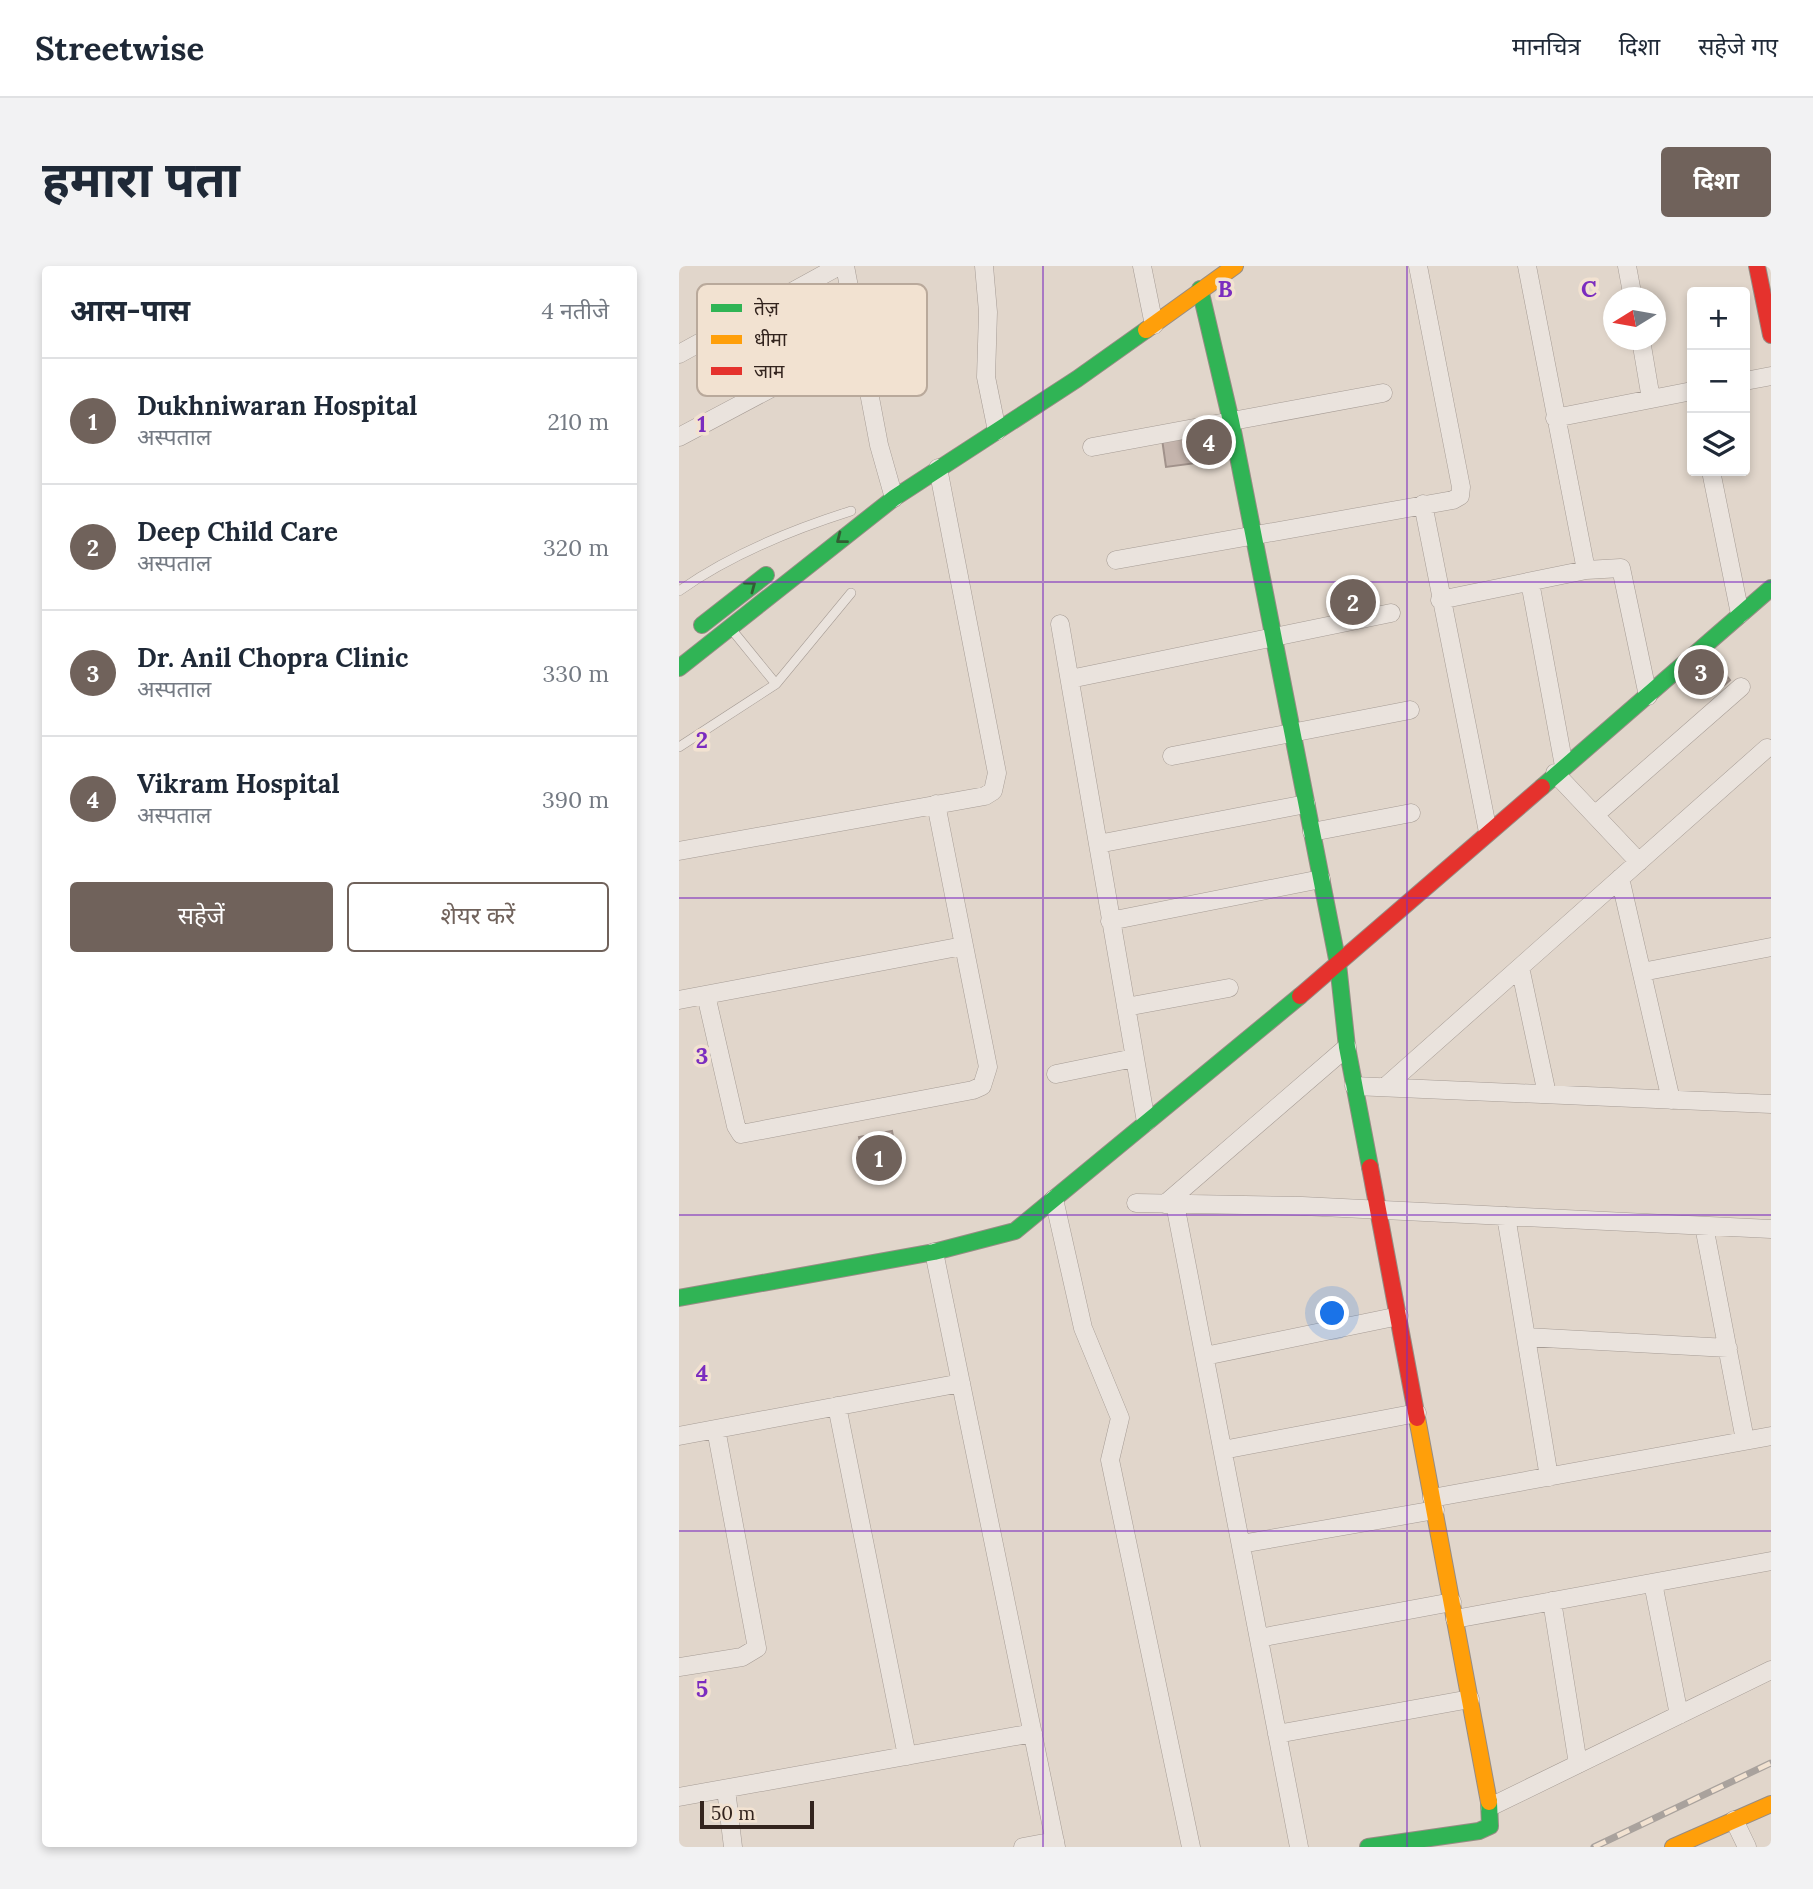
<!DOCTYPE html>
<html lang="hi">
<head>
<meta charset="utf-8">
<style>
	:root { --surface:#fff; --page:#f2f2f3; --text:#1f2937; --muted:#747a83; --line:#e0e1e3; --accent:#70625b }
	body { margin:0; font-family:Lora,"Noto Sans Devanagari",serif; background:var(--page); color:var(--text) }
	.controls { position:absolute; right:21px; top:21px; display:grid; overflow:hidden; border-radius:7px; box-shadow:0 4px 10px #0003 }
	.controls button { width:63px; height:63px; display:grid; place-items:center; padding:0; border:0; border-bottom:2px solid var(--line); background:var(--surface); color:var(--text); font:35px sans-serif }
	.compass { position:absolute; left:924px; top:21px; width:63px; height:63px; border-radius:50%; background:var(--surface); box-shadow:0 4px 10px #0003; rotate:259deg }
	.scale { position:absolute; left:21px; bottom:18px; width:114px; box-sizing:border-box; padding-left:7px; border:4px solid #33241e; border-top:0; font-size:19px; line-height:24px; white-space:nowrap; color:#33241e; -webkit-text-stroke:5px #f2e2d1; paint-order:stroke }
	.you { position:absolute; left:654px; top:1048px; width:24px; height:24px; margin:-18px; border:5px solid #fff; border-radius:50%; background:#1a73e8; box-shadow:0 0 0 10px #1a73e833 }
	.badge { display:grid; place-items:center; width:46px; height:46px; border-radius:50%; background:var(--accent); color:#fff; font-size:23px; font-weight:700 }
	.pin { position:absolute; translate:-50% -50%; border:4px solid #fff; box-shadow:0 2px 7px #0006 }
	.list { margin:0; padding:0; list-style:none }
	h2 { display:flex; justify-content:space-between; align-items:center; height:91px; margin:0; padding:0 28px; font-size:30px }
	h2 small { font-size:23px; font-weight:400; color:var(--muted) }
	.list li { display:grid; grid-template-columns:46px 1fr auto; gap:21px; align-items:center; box-sizing:border-box; height:126px; padding:0 28px; border-top:2px solid var(--line) }
	.list b { display:block; font-size:26px; white-space:nowrap }
	.list p { margin:0; font-size:23px; white-space:nowrap; color:var(--muted) }
	.list em { font-size:23px; font-style:normal; color:var(--muted) }
	.actions { display:flex; gap:14px; padding:21px 28px }
	.actions a { flex:1; padding:16px 0; border:2px solid var(--accent); border-radius:7px; text-align:center; font-size:24px; color:var(--accent) }
	.actions .main { background:var(--accent); color:#fff }
	.icon { flex:none; width:38px; height:38px; fill:none; stroke:currentColor; stroke-width:2; stroke-linecap:round; stroke-linejoin:round }
	.map { position:relative; flex:none; width:1092px; height:1581px; overflow:hidden; border-radius:7px }
	header { display:flex; align-items:center; gap:42px; box-sizing:border-box; height:98px; padding:0 35px; background:var(--surface); border-bottom:2px solid var(--line) }
	header strong { font-size:33px }
	nav { display:flex; gap:38px; margin-inline-start:auto; font-size:24px }
	.intro { display:flex; align-items:center; justify-content:space-between; box-sizing:border-box; height:168px; padding:0 42px }
	h1 { margin:0; font-size:49px }
	.button { padding:18px 32px; border-radius:7px; background:var(--accent); color:#fff; font-size:24px; font-weight:700 }
	main { display:flex; gap:42px; padding:0 42px }
	aside { flex:1; background:var(--surface); border-radius:7px; box-shadow:0 4px 10px #0003 }
	.map>svg:first-child { display:block }
	.building { fill:#c4b4ac; stroke:#a1928b; stroke-width:2 }
	.lines { fill:none; stroke-linecap:round; stroke-linejoin:round }
	.lane-casing { stroke:#a69c95; stroke-width:10 }
	.street-casing { stroke:#a69c95; stroke-width:19 }
	.fast-casing { stroke:#968c84; stroke-width:18 }
	.slow-casing { stroke:#968c84; stroke-width:18 }
	.jam-casing { stroke:#968c84; stroke-width:18 }
	.lane { stroke:#eae3dd; stroke-width:9 }
	.street { stroke:#eae3dd; stroke-width:18 }
	.fast { stroke:#30b455; stroke-width:16 }
	.slow { stroke:#ff9f0a; stroke-width:16 }
	.jam { stroke:#e5322d; stroke-width:16 }
	.rail-casing { stroke:#a9a29d; stroke-width:7 }
	.rail { stroke:#f2e2d1; stroke-width:4.5; stroke-dasharray:13; stroke-linecap:butt }
	.oneway { stroke:#325e34 }
	.grid { fill:none; stroke:#7b2cbf; stroke-width:2; stroke-opacity:0.55 }
	.key { fill:#f2e2d1; stroke:#b9a99b; stroke-width:2 }
	.key-label { font-size:19px; fill:#33241e }
	.grid-label { font-size:23px; text-anchor:middle; font-weight:bold; fill:#7b2cbf; stroke:#f2e2d1; stroke-width:7; stroke-linejoin:round; paint-order:stroke }
</style>
</head>
<body>
<header>
<strong>Streetwise</strong>
<nav><a>मानचित्र</a><a>दिशा</a><a>सहेजे गए</a></nav>
</header>
<div class="intro"><h1>हमारा पता</h1><a class="button">दिशा</a></div>
<main>
<aside>
<h2>आस-पास<small>4 नतीजे</small></h2>
<ul class="list">
<li><span class="badge">1</span><div><b>Dukhniwaran Hospital</b><p>अस्पताल</p></div><em>210 m</em></li>
<li><span class="badge">2</span><div><b>Deep Child Care</b><p>अस्पताल</p></div><em>320 m</em></li>
<li><span class="badge">3</span><div><b>Dr. Anil Chopra Clinic</b><p>अस्पताल</p></div><em>330 m</em></li>
<li><span class="badge">4</span><div><b>Vikram Hospital</b><p>अस्पताल</p></div><em>390 m</em></li>
</ul>
<div class="actions"><a class="main">सहेजें</a><a>शेयर करें</a></div>
</aside>
<div class="map">
<svg width="1092" height="1581" viewBox="0 0 1092 1581">
	<rect width="100%" height="100%" fill="#e1d6cb"/>
	<path class="building" d="M 544,164 L 548,193 L 487,201 L 483,173 Z
		M 686,316 L 691,338 L 665,342 L 661,320 Z
		M 1029,386 L 1051,414 L 1035,428 L 1012,399 Z
		M 213,865 L 221,907 L 189,914 L 180,871 Z"/>
	<g class="lines">
		<defs>
			<path id="lane" d="M 0,325 C 52,288 112,264 172,245
				M 97,418 L 172,327
				M 0,481 L 97,418 L 53,364"/>
			<path id="street" d="M 166,0 L 200,179 L 215,232
				M 305,0 L 309,46 L 307,111 L 318,165
				M 463,0 L 475,59
				M 848,0 L 907,304
				M 948,0 L 954,32
				M 962,74 L 972,133
				M 0,88 L 160,0
				M 1066,115 L 1092,110
				M 876,152 L 1013,125
				M 0,171 L 179,76
				M 413,181 L 704,127
				M 1032,205 L 1061,348
				M 744,238 L 809,566
				M 437,294 L 774,234 L 781,230 L 782,221 L 739,0
				M 851,316 L 885,500
				M 761,334 L 907,304 L 942,302 L 969,430
				M 381,358 L 467,856
				M 391,413 L 712,347
				M 493,490 L 731,444
				M 876,507 L 960,596
				M 917,548 L 1062,421
				M 633,566 L 732,547
				M 419,578 L 627,538
				M 0,585 L 306,530 L 314,525 L 318,507 L 259,202
				M 941,612 L 992,834
				M 431,655 L 642,613
				M 841,701 L 868,828
				M 963,706 L 1092,681
				M 27,729 L 57,860 L 62,868 L 294,824 L 303,820 L 309,801 L 257,538
				M 0,734 L 284,680
				M 447,741 L 550,722
				M 377,808 L 455,792
				M 675,820 L 1092,838
				M 706,821 L 1088,482
				M 375,933 L 404,1062 L 441,1152 L 431,1194 L 512,1581
				M 457,937 L 623,940 L 1092,963
				M 486,938 L 668,781
				M 496,938 L 620,1581
				M 827,950 L 870,1211
				M 1025,960 L 1066,1174
				M 255,986 L 377,1581
				M 847,1071 L 1049,1082
				M 526,1090 L 720,1050
				M 158,1140 L 228,1490
				M 0,1170 L 282,1117
				M 544,1184 L 738,1147
				M 753,1232 L 1092,1170
				M 562,1278 L 756,1244
				M 974,1317 L 1000,1449
				M 873,1335 L 899,1498
				M 776,1353 L 1092,1295
				M 580,1372 L 773,1336
				M 0,1401 L 63,1391 L 78,1382 L 37,1163
				M 598,1468 L 791,1433
				M 47,1523 L 54,1581
				M 0,1531 L 354,1467
				M 811,1541 L 1092,1404
				M 1055,1554 L 1068,1581
				M 344,1581 L 376,1575"/>
			<path id="fast" d="M 521,23 L 552,155 L 659,698 L 668,781 L 691,901
				M 23,359 L 87,309
				M 0,402 L 215,232 L 398,113 L 467,64
				M 863,521 L 1092,322
				M 0,1032 L 255,986 L 336,965 L 621,730
				M 689,1581 L 800,1565 L 811,1560 L 810,1536"/>
			<path id="slow" d="M 467,64 L 556,0
				M 738,1152 L 810,1536
				M 994,1581 L 1092,1538"/>
			<path id="jam" d="M 1078,0 L 1092,69
				M 621,730 L 863,521
				M 691,901 L 738,1152"/>
		</defs>
		<use href="#lane" class="lane-casing"/>
		<use href="#street" class="street-casing"/>
		<use href="#fast" class="fast-casing"/>
		<use href="#slow" class="slow-casing"/>
		<use href="#jam" class="jam-casing"/>
		<use href="#lane" class="lane"/>
		<use href="#street" class="street"/>
		<use href="#fast" class="fast"/>
		<use href="#slow" class="slow"/>
		<use href="#jam" class="jam"/>
		<defs>
			<path id="rail" d="M 915,1581 L 1092,1497"/>
		</defs>
		<use href="#rail" class="rail-casing"/>
		<use href="#rail" class="rail"/>
	</g>
	<defs><path id="oneway-chevron" d="M-2-3.5L2.5 0L-2 3.5" fill="none" stroke-width="1.6" stroke-linecap="round" stroke-linejoin="round" transform="scale(1.75)"/></defs>
	<g class="oneway">
		<use href="#oneway-chevron" transform="translate(162 273) rotate(142)"/>
		<use href="#oneway-chevron" transform="translate(72 320) rotate(-37)"/>
	</g>
	<path class="grid" d="M 364,0 L 364,1581M 728,0 L 728,1581M 0,316 L 1092,316M 0,632 L 1092,632M 0,949 L 1092,949M 0,1265 L 1092,1265"/>
	<rect x="18" y="18" width="230" height="112" rx="10" class="key"/>
	<rect x="32" y="38" width="31" height="8" fill="#30b455"/>
	<rect x="32" y="69" width="31" height="9" fill="#ff9f0a"/>
	<rect x="32" y="101" width="31" height="8" fill="#e5322d"/>
	<g class="key-label">
		<text x="75" y="49">तेज़</text>
		<text x="75" y="80">धीमा</text>
		<text x="75" y="112">जाम</text>
	</g>
	<g class="grid-label">
		<text x="546" y="31">B</text>
		<text x="910" y="31">C</text>
		<text x="23" y="166">1</text>
		<text x="23" y="482">2</text>
		<text x="23" y="798">3</text>
		<text x="23" y="1115">4</text>
		<text x="23" y="1431">5</text>
	</g>
</svg>
<div class="controls">
<button>+</button>
<button>−</button>
<button><svg class="icon" aria-label="layers" viewBox="0 0 24 24"><path d="M12 4l9 5-9 5-9-5zM3 14l9 5 9-5"/></svg></button>
</div>
<svg class="compass" viewBox="-18 -18 36 36"><path d="M0-13l5 13h-10z" fill="#e53935"/><path d="M0 13l5-13h-10z" fill="#747a83"/></svg>
<div class="scale">50 m</div>
<div class="you"></div>
<div class="pin badge" style="left:200px;top:892px">1</div>
<div class="pin badge" style="left:674px;top:336px">2</div>
<div class="pin badge" style="left:1022px;top:406px">3</div>
<div class="pin badge" style="left:530px;top:176px">4</div>
</div>
</main>
</body>
</html>
